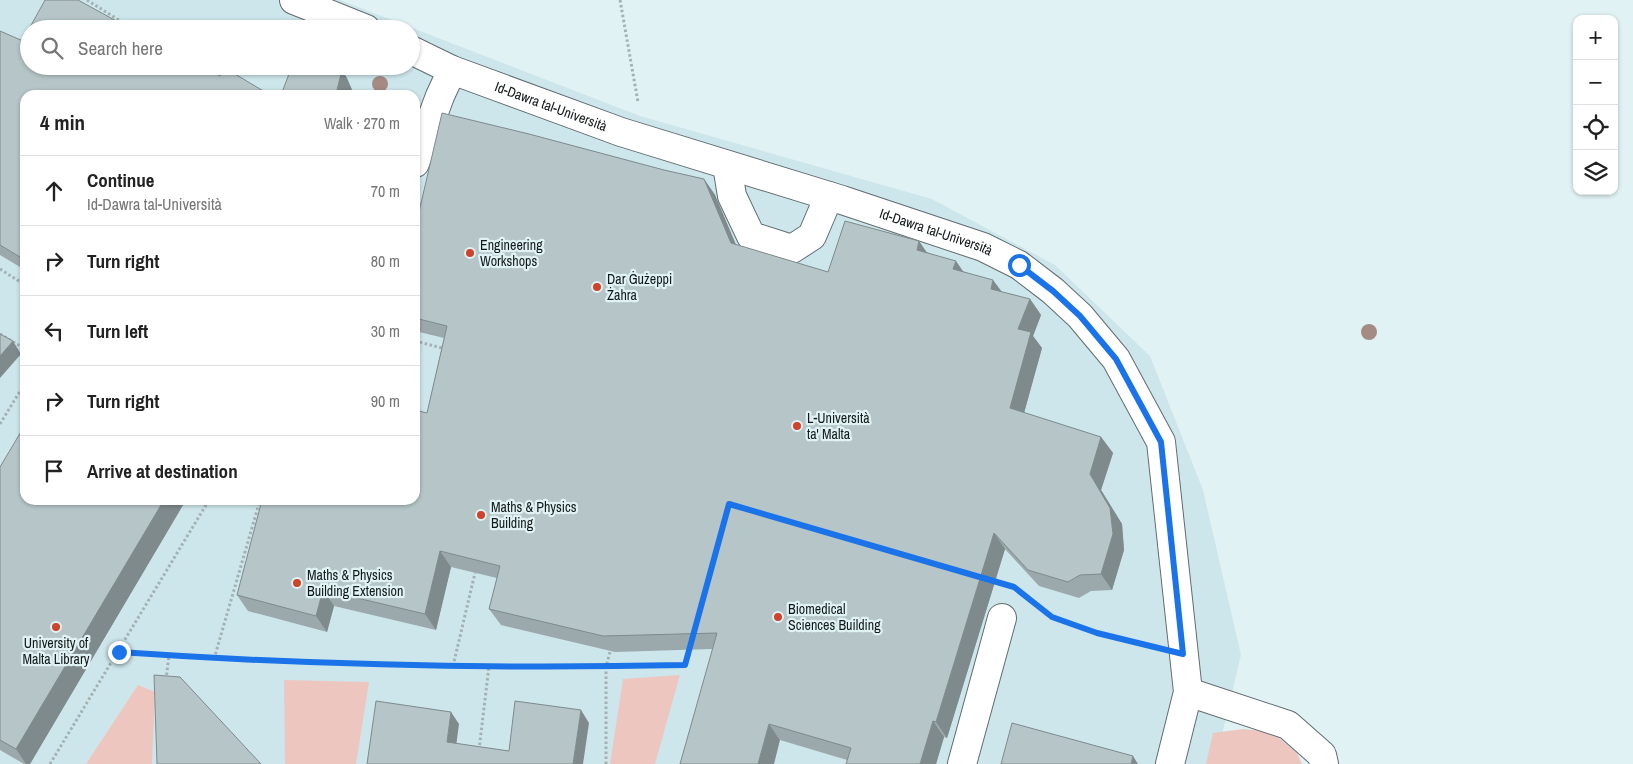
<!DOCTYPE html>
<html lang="en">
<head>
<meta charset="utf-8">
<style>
	:root { --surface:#fff; --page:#f6f6f6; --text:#222; --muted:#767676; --line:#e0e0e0 }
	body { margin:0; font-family:"Archivo Narrow",sans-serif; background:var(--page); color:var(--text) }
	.controls { position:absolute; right:15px; top:15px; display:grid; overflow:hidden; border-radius:10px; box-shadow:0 1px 4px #0004 }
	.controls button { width:45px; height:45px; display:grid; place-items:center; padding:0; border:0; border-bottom:1px solid var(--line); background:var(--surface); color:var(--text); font:25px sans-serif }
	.stop { position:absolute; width:15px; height:15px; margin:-11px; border:4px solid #1a73e8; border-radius:50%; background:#fff }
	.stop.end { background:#1a73e8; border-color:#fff; box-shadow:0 1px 5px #0008 }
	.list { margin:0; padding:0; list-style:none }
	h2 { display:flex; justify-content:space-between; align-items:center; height:65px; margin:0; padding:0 20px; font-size:21px }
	h2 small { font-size:16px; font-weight:400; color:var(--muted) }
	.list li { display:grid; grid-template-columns:32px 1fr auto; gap:15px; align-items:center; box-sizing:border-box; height:70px; padding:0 20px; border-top:1px solid var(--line) }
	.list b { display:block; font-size:19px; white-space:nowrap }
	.list p { margin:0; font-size:16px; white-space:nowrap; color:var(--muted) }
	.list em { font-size:16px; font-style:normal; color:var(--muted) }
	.icon { flex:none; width:28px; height:28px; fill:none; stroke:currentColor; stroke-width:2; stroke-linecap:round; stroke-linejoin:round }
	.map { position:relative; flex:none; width:1633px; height:764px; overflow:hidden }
	.search { position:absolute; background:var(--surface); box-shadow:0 1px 4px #0004; left:20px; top:20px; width:400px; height:55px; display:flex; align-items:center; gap:12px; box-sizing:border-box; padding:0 18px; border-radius:28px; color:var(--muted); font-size:19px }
	.panel { position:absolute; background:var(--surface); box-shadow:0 1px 4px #0004; left:20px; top:90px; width:400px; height:415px; border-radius:15px }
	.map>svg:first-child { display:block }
	.built { fill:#cde6eb; fill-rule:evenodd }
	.green { fill:#edc7bf }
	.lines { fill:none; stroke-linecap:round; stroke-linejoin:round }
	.minor-casing { stroke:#5f6d70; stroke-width:30 }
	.path { stroke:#a3b1b2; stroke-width:3; stroke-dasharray:2.5 2.5; stroke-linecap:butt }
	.minor { stroke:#fff; stroke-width:28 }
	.tree { fill:#a68b84 }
	.wall { fill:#9ca9ac }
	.shaded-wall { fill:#7f8a8c }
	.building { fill:#b5c5c8; stroke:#7f8a8c }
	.route { stroke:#1a73e8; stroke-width:6 }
	.poi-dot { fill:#cf432b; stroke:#e1f2f4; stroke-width:2 }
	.labels { text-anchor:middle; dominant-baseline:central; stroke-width:4.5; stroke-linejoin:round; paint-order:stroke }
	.street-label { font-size:14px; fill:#141a1b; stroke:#e1f2f4 }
	.poi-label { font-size:14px; fill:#141a1b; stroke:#e1f2f4; text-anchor:start }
</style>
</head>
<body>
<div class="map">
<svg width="1633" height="764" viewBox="0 0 1633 764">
	<rect width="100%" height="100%" fill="#e1f2f4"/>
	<path class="built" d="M 0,0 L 340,0 L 640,116 L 932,199 L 1055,265 L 1150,356 L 1203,490 L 1241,655 L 1215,764 L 0,764 ZM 29,29 L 411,29 L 411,66 L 29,66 ZM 25,95 L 415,95 L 415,500 L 25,500 Z"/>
	<path class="green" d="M 680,675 L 655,764 L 610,764 L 623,679 Z
		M 284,680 L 369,682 L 356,764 L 285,764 Z
		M 138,685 L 155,692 L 152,764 L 86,764 Z
		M 1243,729 L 1272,732 L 1297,753 L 1302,764 L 1206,764 L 1213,733 Z"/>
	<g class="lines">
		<defs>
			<g id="minor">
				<path d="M 294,0 L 366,29"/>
				<path id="s1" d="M 411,50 L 452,70 L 621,132 L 842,200 L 983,247 L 1019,265 L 1053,291 L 1080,316 L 1116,359 L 1161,442 L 1188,692 L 1170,764"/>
				<path d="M 415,163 L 440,96 L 452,70"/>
				<path d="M 727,165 L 732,196 L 751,236 L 792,249 L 812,236 L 829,196"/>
				<path d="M 1188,692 L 1288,725 L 1322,755 L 1324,764"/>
				<path d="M 962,764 L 1002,618"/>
			</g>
		</defs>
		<use href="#minor" class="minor-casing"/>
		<path class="path" d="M 87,0 L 133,29
			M 620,0 L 638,102
			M 0,269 L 25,285
			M 0,334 L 25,349
			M 415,341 L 446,349
			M 0,424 L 25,383
			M 1034,603 L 1052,617 L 1097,633 L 1149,646
			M 119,652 C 307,665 496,669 685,665 L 690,647
			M 214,659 L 260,500
			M 453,666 L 475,573
			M 166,680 L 169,655
			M 479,750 L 489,666
			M 50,764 L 209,500
			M 606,764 L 606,667 L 611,648"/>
		<use href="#minor" class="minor"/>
	</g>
	<g class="tree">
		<circle cx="380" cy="84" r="8"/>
		<circle cx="1369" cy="332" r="8"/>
	</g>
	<path class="wall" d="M 0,31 L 23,41 L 220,76 L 25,95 L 25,270 L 0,255 Z
		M 664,170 L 704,179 L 715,195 L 736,245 L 828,272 L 927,252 L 1002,292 L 1030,299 L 1041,315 L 1033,336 L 1042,348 L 1024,413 L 1101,437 L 1113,453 L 1101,490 L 1122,524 L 1124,550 L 1112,590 L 1091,591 L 1079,598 L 1039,586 L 1005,549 L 947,738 L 944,737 L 936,764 L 846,764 L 847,760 L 780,740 L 712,649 L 615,652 L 501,625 L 489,609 L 497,578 L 451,567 L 436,630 L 334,606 L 327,632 L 248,611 L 237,595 L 415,500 L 427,413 L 444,338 L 415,331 L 415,229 Z
		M 0,467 L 25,500 L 186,500 L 30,764 L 24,764 L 0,750 Z"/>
	<path class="shaded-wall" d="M 338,66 L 340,66 L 347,78 L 353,92 L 352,95 L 333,95 Z
		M 704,179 L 715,195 L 742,259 L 731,243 Z
		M 919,241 L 930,257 L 917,250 Z
		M 956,261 L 967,277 L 953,269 Z
		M 993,280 L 1005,296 L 991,289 Z
		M 1030,299 L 1041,315 L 1033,336 L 1042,348 L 1021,424 L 1010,408 L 1018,329 Z
		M 13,341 L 21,354 L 0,378 L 0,356 Z
		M 1101,437 L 1113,453 L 1101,490 L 1122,524 L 1124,550 L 1112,590 L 1101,574 L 1090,474 Z
		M 164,500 L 186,500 L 30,764 L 26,764 L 16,749 Z
		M 994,533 L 1005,549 L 947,738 L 936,722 Z
		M 440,551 L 451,567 L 436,630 L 425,614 Z
		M 323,590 L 334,606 L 327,632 L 316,616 Z
		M 581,710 L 589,723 L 583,764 L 573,764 Z
		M 451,712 L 459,724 L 455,754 L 447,742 Z
		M 933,721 L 944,737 L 936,764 L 920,764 Z
		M 769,724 L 780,740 L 774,764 L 758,764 Z
		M 1133,756 L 1138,764 L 1131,764 Z"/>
	<path class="building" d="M 45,0 L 78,0 L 131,29 L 29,29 Z
		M 29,30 L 29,66 L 201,66 L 220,76 L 225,68 L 270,95 L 25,95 L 25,260 L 0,245 L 0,31 L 23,41 Z
		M 292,66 L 338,66 L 341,74 L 337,90 L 333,95 L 281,95 Z
		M 442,113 L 529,134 L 664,170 L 704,179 L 731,243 L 828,272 L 845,221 L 919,241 L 917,250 L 956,261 L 953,269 L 993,280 L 991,289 L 1030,299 L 1018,329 L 1031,332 L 1010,408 L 1101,437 L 1090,474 L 1110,508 L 1113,534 L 1101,574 L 1080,575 L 1068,582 L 1028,570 L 994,533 L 936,722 L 933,721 L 920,764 L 846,764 L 851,748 L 769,724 L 758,764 L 680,764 L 717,633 L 603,636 L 489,609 L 500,566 L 440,551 L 425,614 L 323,590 L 316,616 L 237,595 L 262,500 L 415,500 L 415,410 L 427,413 L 447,326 L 415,318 L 415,229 Z
		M 0,334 L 13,341 L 0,356 Z
		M 25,425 L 25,500 L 164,500 L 16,749 L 0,740 L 0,467 Z
		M 154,675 L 180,677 L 261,764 L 157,764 Z
		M 376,701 L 451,712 L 447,742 L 509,751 L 515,701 L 581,710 L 573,764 L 367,764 Z
		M 1012,723 L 1133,756 L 1131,764 L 1001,764 Z"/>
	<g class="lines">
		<path class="route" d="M 119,652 C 307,665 496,669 685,665 L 729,504 L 1014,587 L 1052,617 L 1097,633 L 1183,654 L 1161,442 L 1116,359 L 1080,316 L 1053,291 L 1019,265"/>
	</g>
	<g class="poi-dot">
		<circle cx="470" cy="253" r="5"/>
		<circle cx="597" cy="287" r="5"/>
		<circle cx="797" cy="426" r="5"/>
		<circle cx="481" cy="515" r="5"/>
		<circle cx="297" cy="583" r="5"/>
		<circle cx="778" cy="617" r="5"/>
		<circle cx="56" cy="627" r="5"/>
	</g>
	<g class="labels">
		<g class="street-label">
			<text stroke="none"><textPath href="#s1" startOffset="151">Id-Dawra tal-Università</textPath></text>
			<text stroke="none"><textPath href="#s1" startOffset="556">Id-Dawra tal-Università</textPath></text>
		</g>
		<g class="poi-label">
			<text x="480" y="245">Engineering<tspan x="480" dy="16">Workshops</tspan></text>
			<text x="607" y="279">Dar Ġużeppi<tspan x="607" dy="16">Żahra</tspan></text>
			<text x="807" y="418">L-Università<tspan x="807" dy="16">ta' Malta</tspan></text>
			<text x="491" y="507">Maths &amp; Physics<tspan x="491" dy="16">Building</tspan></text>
			<text x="307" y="575">Maths &amp; Physics<tspan x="307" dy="16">Building Extension</tspan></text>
			<text x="788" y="609">Biomedical<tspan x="788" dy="16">Sciences Building</tspan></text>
			<text x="56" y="643" text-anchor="middle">University of<tspan x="56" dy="16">Malta Library</tspan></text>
		</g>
	</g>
</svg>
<div class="controls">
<button>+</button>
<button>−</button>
<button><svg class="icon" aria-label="locate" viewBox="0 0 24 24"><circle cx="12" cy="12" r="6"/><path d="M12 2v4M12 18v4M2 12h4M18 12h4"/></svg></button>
<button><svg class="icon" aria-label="layers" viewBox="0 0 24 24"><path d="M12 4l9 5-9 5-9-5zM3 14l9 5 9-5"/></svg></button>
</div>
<div class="stop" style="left:1019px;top:265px"></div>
<div class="stop end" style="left:119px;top:652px"></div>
<div class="search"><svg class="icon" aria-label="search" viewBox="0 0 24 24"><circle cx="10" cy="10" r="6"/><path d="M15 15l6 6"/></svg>Search here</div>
<section class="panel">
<h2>4 min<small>Walk · 270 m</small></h2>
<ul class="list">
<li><svg class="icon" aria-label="ahead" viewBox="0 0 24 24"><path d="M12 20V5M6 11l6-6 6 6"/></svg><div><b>Continue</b><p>Id-Dawra tal-Università</p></div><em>70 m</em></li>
<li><svg class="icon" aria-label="right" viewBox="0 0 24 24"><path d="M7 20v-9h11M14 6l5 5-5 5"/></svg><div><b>Turn right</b></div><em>80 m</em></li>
<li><svg class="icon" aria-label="left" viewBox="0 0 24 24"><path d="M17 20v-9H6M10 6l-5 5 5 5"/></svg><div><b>Turn left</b></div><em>30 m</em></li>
<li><svg class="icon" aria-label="right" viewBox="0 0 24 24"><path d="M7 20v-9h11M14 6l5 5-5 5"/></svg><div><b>Turn right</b></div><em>90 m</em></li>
<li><svg class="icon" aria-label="arrive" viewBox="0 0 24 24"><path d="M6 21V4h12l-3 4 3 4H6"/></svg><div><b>Arrive at destination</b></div></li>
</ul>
</section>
</div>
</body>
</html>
